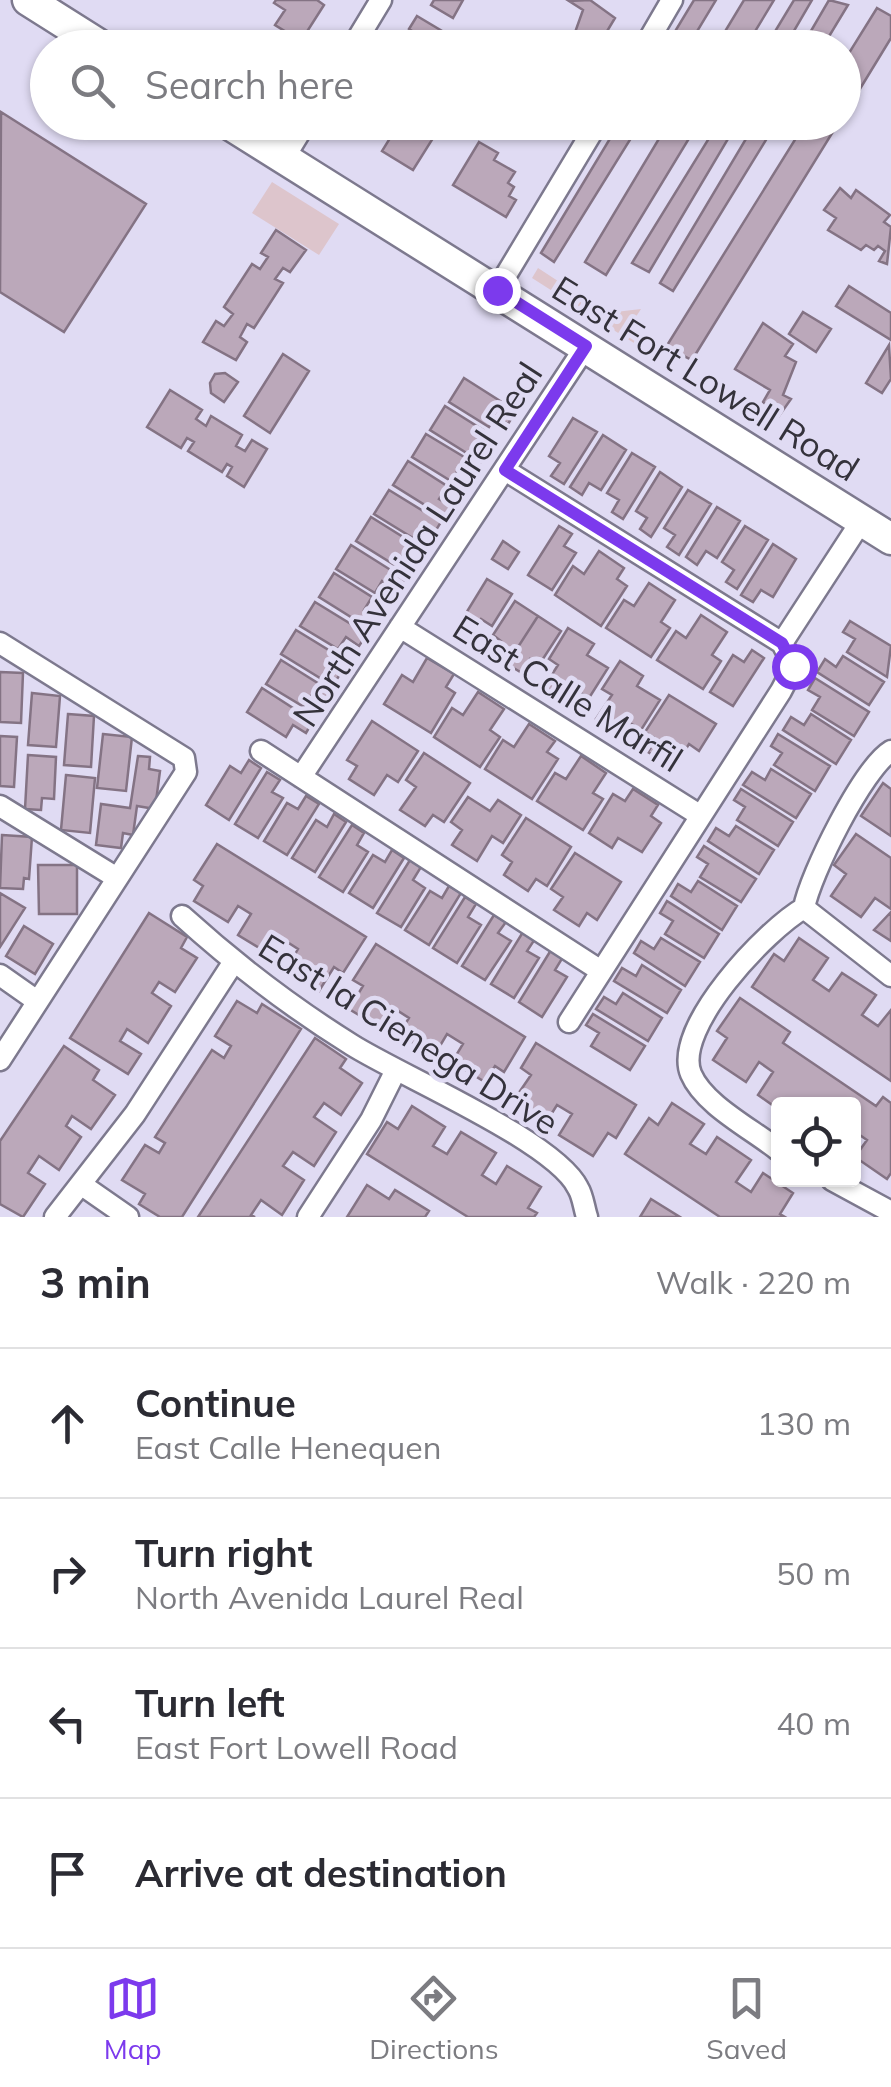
<!DOCTYPE html>
<html lang="en">
<head>
<meta charset="utf-8">
<style>
	:root { --surface:#fff; --page:#f7f7f7; --text:#2b2b33; --muted:#7c7c81; --line:#e1e1e2; --accent:#7c3aed }
	body { margin:0; font-family:Mulish,sans-serif; background:var(--page); color:var(--text) }
	.controls { position:absolute; right:30px; bottom:30px; display:grid; overflow:hidden; border-radius:10px; box-shadow:0 2px 8px #0004 }
	.controls button { width:90px; height:90px; display:grid; place-items:center; padding:0; border:0; border-bottom:2px solid var(--line); background:var(--surface); color:var(--text); font:50px sans-serif }
	.stop { position:absolute; width:30px; height:30px; margin:-22px; border:8px solid #7c3aed; border-radius:50%; background:#fff }
	.stop.end { background:#7c3aed; border-color:#fff; box-shadow:0 2px 10px #0008 }
	.list { margin:0; padding:0; list-style:none }
	h2 { display:flex; justify-content:space-between; align-items:center; height:130px; margin:0; padding:0 40px; font-size:42px }
	h2 small { font-size:32px; font-weight:400; color:var(--muted) }
	.list li { display:grid; grid-template-columns:65px 1fr auto; gap:30px; align-items:center; box-sizing:border-box; height:150px; padding:0 40px; border-top:2px solid var(--line) }
	.list b { display:block; font-size:38px; white-space:nowrap }
	.list p { margin:0; font-size:32px; white-space:nowrap; color:var(--muted) }
	.list em { font-size:32px; font-style:normal; color:var(--muted) }
	.icon { flex:none; width:55px; height:55px; fill:none; stroke:currentColor; stroke-width:2; stroke-linecap:round; stroke-linejoin:round }
	.map { position:relative; flex:none; width:891px; height:1217px; overflow:hidden }
	.search { position:absolute; background:var(--surface); box-shadow:0 2px 8px #0004; left:30px; right:30px; top:30px; height:110px; display:flex; align-items:center; gap:25px; box-sizing:border-box; padding:0 35px; border-radius:55px; color:var(--muted); font-size:38px }
	.sheet { height:730px; background:var(--surface) }
	nav { display:flex; justify-content:space-around; align-items:center; box-sizing:border-box; height:140px; border-top:2px solid var(--line); background:var(--surface); font-size:28px; color:var(--muted) }
	nav a { display:grid; justify-items:center; gap:5px }
	nav .on { color:var(--accent) }
	.map>svg:first-child { display:block }
	.green { fill:#ddc5cc }
	.building { fill:#bba8ba; stroke:#847384; stroke-width:2.5 }
	.lines { fill:none; stroke-linecap:round; stroke-linejoin:round }
	.minor-casing { stroke:#7d798e; stroke-width:25 }
	.secondary-casing { stroke:#7d798e; stroke-width:35 }
	.minor { stroke:#fff; stroke-width:20 }
	.secondary { stroke:#fff; stroke-width:30 }
	.route { stroke:#7c3aed; stroke-width:12 }
	.labels { text-anchor:middle; dominant-baseline:central; stroke-width:9; stroke-linejoin:round; paint-order:stroke }
	.street-label { font-size:35px; fill:#34323b; stroke:#e0dbf3 }
</style>
</head>
<body>
<div class="map">
<svg width="891" height="1217" viewBox="0 0 891 1217">
	<rect width="100%" height="100%" fill="#e0dbf3"/>
	<path class="green" d="M 272,182 L 339,224 L 319,255 L 252,213 Z
		M 538,268 L 607,313 L 641,309 L 626,332 L 641,342 L 637,345 L 532,278 Z"/>
	<path class="building" d="M 276,0 L 317,0 L 324,5 L 301,41 L 275,25 L 285,10 L 274,3 Z
		M 434,0 L 463,0 L 453,18 L 431,5 Z
		M 590,0 L 615,18 L 597,48 L 573,38 L 583,10 L 569,1 Z
		M 694,0 L 716,0 L 687,48 L 665,48 Z
		M 744,0 L 774,0 L 745,48 L 715,48 Z
		M 794,0 L 812,0 L 784,48 L 765,48 Z
		M 829,0 L 848,5 L 822,48 L 801,48 Z
		M 877,8 L 891,16 L 891,38 L 844,115 L 844,61 Z
		M 417,16 L 457,40 L 452,48 L 406,48 L 415,33 L 409,29 Z
		M 1,112 L 146,204 L 64,332 L 0,292 Z
		M 400,122 L 414,122 L 435,135 L 413,170 L 382,151 Z
		M 620,122 L 641,122 L 554,262 L 541,253 Z
		M 669,122 L 699,122 L 606,275 L 585,262 Z
		M 719,122 L 738,122 L 649,272 L 632,263 Z
		M 756,122 L 777,122 L 673,291 L 660,283 Z
		M 806,122 L 839,122 L 692,360 L 666,347 Z
		M 479,142 L 498,153 L 494,160 L 515,172 L 508,183 L 514,187 L 509,196 L 516,200 L 506,217 L 453,185 Z
		M 840,188 L 851,198 L 856,190 L 890,215 L 884,222 L 891,227 L 887,264 L 879,261 L 885,251 L 878,246 L 874,250 L 866,245 L 861,250 L 828,230 L 836,218 L 824,210 Z
		M 276,230 L 306,250 L 290,272 L 283,268 L 275,279 L 283,283 L 254,328 L 247,324 L 240,337 L 247,342 L 236,360 L 203,342 L 216,321 L 224,326 L 233,314 L 224,307 L 252,264 L 260,269 L 268,257 L 261,253 Z
		M 849,286 L 891,313 L 891,340 L 836,306 Z
		M 803,312 L 831,329 L 816,352 L 789,334 Z
		M 763,323 L 793,344 L 785,356 L 796,362 L 783,395 L 791,399 L 779,416 L 763,402 L 770,390 L 735,369 Z
		M 889,345 L 891,379 L 882,393 L 866,383 Z
		M 283,354 L 309,371 L 270,433 L 244,416 Z
		M 225,373 L 238,382 L 224,402 L 211,393 L 210,383 L 215,374 Z
		M 464,378 L 516,411 L 508,424 L 495,416 L 489,427 L 449,402 Z
		M 170,390 L 202,410 L 196,419 L 206,426 L 211,416 L 242,435 L 236,446 L 245,451 L 252,440 L 267,449 L 244,487 L 227,476 L 232,467 L 227,464 L 222,472 L 188,451 L 194,442 L 187,438 L 181,448 L 147,427 Z
		M 445,406 L 483,430 L 476,442 L 489,450 L 481,462 L 430,430 Z
		M 573,418 L 597,432 L 564,484 L 551,476 L 560,463 L 549,456 Z
		M 426,434 L 479,466 L 471,479 L 458,470 L 451,481 L 412,457 Z
		M 603,435 L 626,450 L 601,490 L 589,483 L 582,495 L 570,487 Z
		M 632,453 L 655,467 L 623,519 L 612,512 L 619,500 L 607,493 Z
		M 408,461 L 447,486 L 439,499 L 451,506 L 444,517 L 393,485 Z
		M 660,472 L 682,487 L 651,537 L 640,529 L 647,518 L 636,511 Z
		M 389,490 L 441,522 L 433,535 L 420,527 L 413,538 L 374,514 Z
		M 688,490 L 711,504 L 679,555 L 667,547 L 675,535 L 664,528 Z
		M 717,507 L 740,521 L 717,558 L 706,551 L 697,565 L 686,557 Z
		M 371,517 L 411,542 L 403,555 L 416,563 L 409,574 L 356,541 Z
		M 559,526 L 572,534 L 564,546 L 576,553 L 552,590 L 528,575 Z
		M 745,526 L 768,540 L 737,589 L 726,582 L 734,570 L 722,562 Z
		M 503,541 L 519,552 L 508,569 L 492,559 Z
		M 773,544 L 796,559 L 773,597 L 761,590 L 753,602 L 741,595 Z
		M 351,545 L 405,579 L 397,591 L 382,581 L 375,593 L 336,569 Z
		M 599,551 L 624,568 L 617,579 L 627,586 L 601,626 L 555,595 L 573,566 L 584,574 Z
		M 334,573 L 372,597 L 364,610 L 377,618 L 370,629 L 319,597 Z
		M 487,579 L 512,594 L 492,626 L 481,619 L 468,639 L 455,631 Z
		M 649,583 L 675,600 L 661,622 L 670,628 L 651,657 L 606,628 L 624,600 L 634,606 Z
		M 515,601 L 538,616 L 507,664 L 493,655 L 501,641 L 493,635 Z
		M 315,602 L 367,634 L 359,646 L 346,637 L 338,649 L 300,626 Z
		M 701,615 L 727,632 L 712,655 L 721,661 L 703,689 L 657,660 L 676,631 L 686,638 Z
		M 538,616 L 561,631 L 539,665 L 530,659 L 522,673 L 507,664 Z
		M 850,621 L 891,646 L 887,677 L 847,652 L 855,639 L 843,632 Z
		M 568,628 L 594,644 L 587,655 L 608,668 L 589,698 L 579,692 L 571,704 L 544,687 L 558,665 L 549,659 Z
		M 296,630 L 335,654 L 327,666 L 340,674 L 333,686 L 281,654 Z
		M 752,650 L 764,658 L 733,706 L 710,692 L 733,655 L 744,662 Z
		M 843,656 L 884,682 L 869,705 L 817,672 L 825,659 L 836,667 Z
		M 427,658 L 454,674 L 446,687 L 455,693 L 431,733 L 384,704 L 402,675 L 413,682 Z
		M 281,660 L 332,692 L 325,705 L 311,696 L 304,707 L 266,684 Z
		M 620,661 L 643,676 L 637,686 L 660,700 L 641,730 L 630,723 L 621,735 L 596,719 L 612,695 L 602,689 Z
		M 0,672 L 23,673 L 21,723 L 0,722 Z
		M 815,678 L 869,712 L 854,736 L 812,710 L 820,697 L 808,690 Z
		M 262,688 L 313,721 L 306,733 L 293,725 L 286,737 L 247,712 Z
		M 478,692 L 504,709 L 490,730 L 500,737 L 480,767 L 434,737 L 452,708 L 463,715 Z
		M 32,693 L 60,696 L 56,747 L 28,745 Z
		M 669,695 L 716,724 L 699,751 L 689,744 L 674,768 L 648,752 L 656,739 L 645,732 Z
		M 68,714 L 94,716 L 91,767 L 64,765 Z
		M 811,714 L 851,740 L 836,764 L 783,730 L 791,717 L 804,725 Z
		M 372,721 L 418,751 L 398,782 L 387,775 L 374,795 L 349,779 L 357,766 L 347,760 Z
		M 529,724 L 555,741 L 547,752 L 558,759 L 532,799 L 485,769 L 503,740 L 514,747 Z
		M 103,734 L 132,737 L 126,791 L 97,788 Z
		M 778,734 L 830,766 L 815,791 L 774,765 L 782,753 L 771,746 Z
		M 0,736 L 17,737 L 14,787 L 0,786 Z
		M 424,753 L 470,783 L 444,822 L 433,815 L 425,826 L 400,810 L 416,787 L 406,780 Z
		M 28,755 L 56,757 L 54,799 L 42,798 L 41,810 L 25,809 Z
		M 138,756 L 150,757 L 149,769 L 160,771 L 155,809 L 137,806 L 133,835 L 123,833 L 121,848 L 96,845 L 101,804 L 130,808 Z
		M 581,756 L 606,773 L 593,793 L 603,799 L 583,830 L 537,801 L 555,773 L 566,779 Z
		M 249,760 L 261,768 L 229,820 L 206,805 L 230,766 L 241,773 Z
		M 771,769 L 811,794 L 796,818 L 743,785 L 752,772 L 765,780 Z
		M 267,772 L 280,780 L 272,792 L 283,798 L 258,838 L 235,824 Z
		M 66,775 L 95,778 L 90,833 L 61,830 Z
		M 883,783 L 891,789 L 891,836 L 861,816 Z
		M 633,789 L 658,805 L 651,816 L 661,823 L 642,852 L 618,838 L 612,848 L 589,833 L 613,794 L 625,801 Z
		M 741,789 L 793,822 L 778,846 L 737,820 L 745,807 L 734,800 Z
		M 306,796 L 319,804 L 287,855 L 264,841 L 287,803 L 298,809 Z
		M 468,797 L 490,811 L 498,800 L 521,815 L 503,843 L 492,836 L 477,861 L 452,845 L 462,830 L 451,822 Z
		M 334,814 L 346,822 L 315,872 L 292,858 L 316,820 L 327,827 Z
		M 526,818 L 571,847 L 547,886 L 536,879 L 528,891 L 504,875 L 512,862 L 502,855 Z
		M 352,825 L 364,833 L 357,845 L 368,852 L 343,892 L 319,877 Z
		M 736,826 L 774,850 L 759,874 L 708,841 L 716,828 L 729,836 Z
		M 856,834 L 891,858 L 891,909 L 875,898 L 861,917 L 831,896 L 846,874 L 834,865 Z
		M 2,835 L 32,837 L 29,879 L 24,878 L 23,889 L 0,888 Z
		M 217,844 L 366,937 L 343,973 L 334,967 L 319,991 L 286,970 L 298,949 L 284,940 L 274,957 L 238,935 L 251,914 L 238,906 L 228,922 L 194,901 L 203,886 L 194,880 Z
		M 704,846 L 756,879 L 741,902 L 700,877 L 708,864 L 697,857 Z
		M 392,850 L 404,858 L 373,908 L 349,893 L 373,855 L 385,862 Z
		M 575,853 L 621,882 L 597,920 L 587,913 L 579,926 L 554,910 L 563,897 L 551,889 Z
		M 410,860 L 421,867 L 413,880 L 425,888 L 401,927 L 377,913 Z
		M 38,865 L 77,865 L 77,914 L 39,914 Z
		M 698,881 L 737,906 L 722,930 L 671,896 L 678,884 L 691,892 Z
		M 449,886 L 461,893 L 429,945 L 405,930 L 430,891 L 442,898 Z
		M 0,893 L 25,908 L 0,947 Z
		M 465,897 L 476,904 L 468,917 L 481,925 L 457,963 L 433,948 Z
		M 667,901 L 719,934 L 704,958 L 665,934 L 673,921 L 660,913 Z
		M 891,912 L 891,941 L 874,930 Z
		M 149,913 L 187,937 L 181,948 L 197,958 L 175,992 L 159,982 L 152,993 L 171,1006 L 148,1043 L 127,1029 L 120,1041 L 141,1054 L 128,1074 L 70,1038 Z
		M 494,915 L 506,922 L 498,933 L 511,941 L 485,980 L 462,966 Z
		M 24,926 L 53,944 L 35,974 L 6,956 Z
		M 523,932 L 535,939 L 527,951 L 539,958 L 514,998 L 491,984 Z
		M 661,938 L 700,962 L 685,986 L 634,953 L 641,941 L 654,949 Z
		M 799,938 L 828,958 L 813,980 L 829,991 L 842,973 L 876,995 L 862,1015 L 878,1026 L 891,1010 L 891,1081 L 752,987 L 774,954 L 784,961 Z
		M 376,944 L 525,1037 L 504,1072 L 495,1066 L 485,1082 L 452,1062 L 463,1044 L 447,1034 L 434,1056 L 399,1034 L 409,1018 L 395,1009 L 382,1029 L 349,1009 L 363,986 L 353,980 Z
		M 551,950 L 563,957 L 555,970 L 567,977 L 542,1017 L 519,1002 Z
		M 642,965 L 681,990 L 667,1013 L 614,981 L 622,968 L 636,976 Z
		M 623,993 L 662,1018 L 648,1041 L 596,1009 L 604,997 L 616,1004 Z
		M 740,998 L 790,1032 L 783,1043 L 876,1106 L 883,1097 L 891,1103 L 891,1173 L 887,1179 L 855,1157 L 867,1140 L 854,1131 L 854,1104 L 809,1104 L 803,1100 L 800,1104 L 778,1104 L 778,1109 L 758,1095 L 773,1072 L 759,1062 L 746,1082 L 713,1060 L 727,1038 L 717,1031 Z
		M 237,1001 L 257,1013 L 262,1004 L 301,1029 L 182,1217 L 160,1217 L 139,1204 L 145,1194 L 122,1180 L 145,1145 L 159,1153 L 165,1143 L 155,1137 L 212,1050 L 224,1058 L 231,1046 L 215,1036 Z
		M 593,1014 L 645,1046 L 630,1070 L 591,1046 L 599,1033 L 586,1025 Z
		M 315,1038 L 346,1059 L 340,1068 L 362,1083 L 341,1115 L 324,1103 L 314,1117 L 336,1132 L 314,1166 L 293,1152 L 283,1166 L 304,1180 L 282,1215 L 261,1200 L 251,1215 L 255,1217 L 198,1217 Z
		M 536,1043 L 636,1105 L 616,1138 L 608,1133 L 593,1156 L 559,1135 L 572,1114 L 557,1105 L 547,1121 L 514,1100 L 531,1075 L 521,1068 Z
		M 64,1046 L 99,1070 L 93,1080 L 115,1095 L 91,1129 L 72,1116 L 66,1126 L 81,1137 L 59,1170 L 39,1156 L 28,1173 L 45,1184 L 23,1217 L 0,1204 L 0,1141 Z
		M 672,1103 L 704,1124 L 690,1144 L 706,1154 L 717,1137 L 751,1160 L 736,1182 L 751,1192 L 763,1173 L 793,1193 L 780,1214 L 785,1217 L 720,1217 L 625,1154 L 649,1118 L 658,1125 Z
		M 412,1106 L 445,1127 L 433,1146 L 447,1154 L 461,1132 L 496,1153 L 482,1175 L 496,1184 L 507,1166 L 541,1187 L 528,1208 L 537,1213 L 534,1217 L 468,1217 L 367,1154 L 387,1122 L 398,1129 Z
		M 367,1185 L 389,1199 L 395,1190 L 429,1211 L 425,1217 L 347,1217 Z
		M 651,1199 L 680,1217 L 640,1217 Z"/>
	<g class="lines">
		<defs>
			<path id="minor" d="M 352,48 L 381,0
				M 644,48 L 672,0
				M 284,158 L 306,122
				M 497,290 L 598,122
				M 505,470 L 782,643
				M 400,627 L 701,816
				M 0,643 L 184,758 L 186,772 L 0,1060
				M 782,643 L 862,520
				M 261,751 L 601,971
				M 301,777 L 586,346
				M 0,806 L 117,878
				M 804,908 C 810,875 863,768 891,751
				M 804,908 L 891,976
				M 182,916 C 235,964 291,1007 352,1045 C 401,1076 555,1141 578,1188 C 583,1196 584,1208 587,1217
				M 0,975 L 37,1001
				M 569,1022 L 781,691 L 794,666 L 782,643
				M 778,1150 C 752,1129 704,1105 691,1074 C 672,1028 767,929 804,908
				M 832,1180 L 891,1212
				M 82,1185 L 128,1217
				M 55,1217 L 135,1114 L 233,963
				M 308,1217 L 371,1120 L 396,1070"/>
			<path id="secondary" d="M 28,0 L 104,48
				M 226,122 L 891,539"/>
		</defs>
		<use href="#minor" class="minor-casing"/>
		<use href="#secondary" class="secondary-casing"/>
		<use href="#minor" class="minor"/>
		<use href="#secondary" class="secondary"/>
	</g>
	<g class="lines">
		<path class="route" d="M 497,290 L 586,346 L 505,470 L 782,643 L 794,666"/>
	</g>
	<g class="labels">
		<g class="street-label">
			<text transform="translate(706 378) rotate(32)">East Fort Lowell Road</text>
			<text transform="translate(417 544) rotate(-57)">North Avenida Laurel Real</text>
			<text transform="translate(568 693) rotate(32)">East Calle Marfil</text>
			<text transform="translate(409 1034) rotate(32)">East la Cienega Drive</text>
		</g>
	</g>
</svg>
<div class="controls">
<button><svg class="icon" aria-label="locate" viewBox="0 0 24 24"><circle cx="12" cy="12" r="6"/><path d="M12 2v4M12 18v4M2 12h4M18 12h4"/></svg></button>
</div>
<div class="stop" style="left:794px;top:666px"></div>
<div class="stop end" style="left:497px;top:290px"></div>
<div class="search"><svg class="icon" aria-label="search" viewBox="0 0 24 24"><circle cx="10" cy="10" r="6"/><path d="M15 15l6 6"/></svg>Search here</div>
</div>
<section class="sheet">
<h2>3 min<small>Walk · 220 m</small></h2>
<ul class="list">
<li><svg class="icon" aria-label="ahead" viewBox="0 0 24 24"><path d="M12 20V5M6 11l6-6 6 6"/></svg><div><b>Continue</b><p>East Calle Henequen</p></div><em>130 m</em></li>
<li><svg class="icon" aria-label="right" viewBox="0 0 24 24"><path d="M7 20v-9h11M14 6l5 5-5 5"/></svg><div><b>Turn right</b><p>North Avenida Laurel Real</p></div><em>50 m</em></li>
<li><svg class="icon" aria-label="left" viewBox="0 0 24 24"><path d="M17 20v-9H6M10 6l-5 5 5 5"/></svg><div><b>Turn left</b><p>East Fort Lowell Road</p></div><em>40 m</em></li>
<li><svg class="icon" aria-label="arrive" viewBox="0 0 24 24"><path d="M6 21V4h12l-3 4 3 4H6"/></svg><div><b>Arrive at destination</b></div></li>
</ul>
</section>
<nav>
<a class="on"><svg class="icon" aria-label="map" viewBox="0 0 24 24"><path d="M3 6l6-2 6 2 6-2v14l-6 2-6-2-6 2zM9 4v14M15 6v14"/></svg>Map</a>
<a><svg class="icon" aria-label="directions" viewBox="0 0 24 24"><path d="M12 3l9 9-9 9-9-9zM9 14v-3h6M13 9l2 2-2 2"/></svg>Directions</a>
<a><svg class="icon" aria-label="saved" viewBox="0 0 24 24"><path d="M7 4h10v16l-5-4-5 4z"/></svg>Saved</a>
</nav>
</body>
</html>
